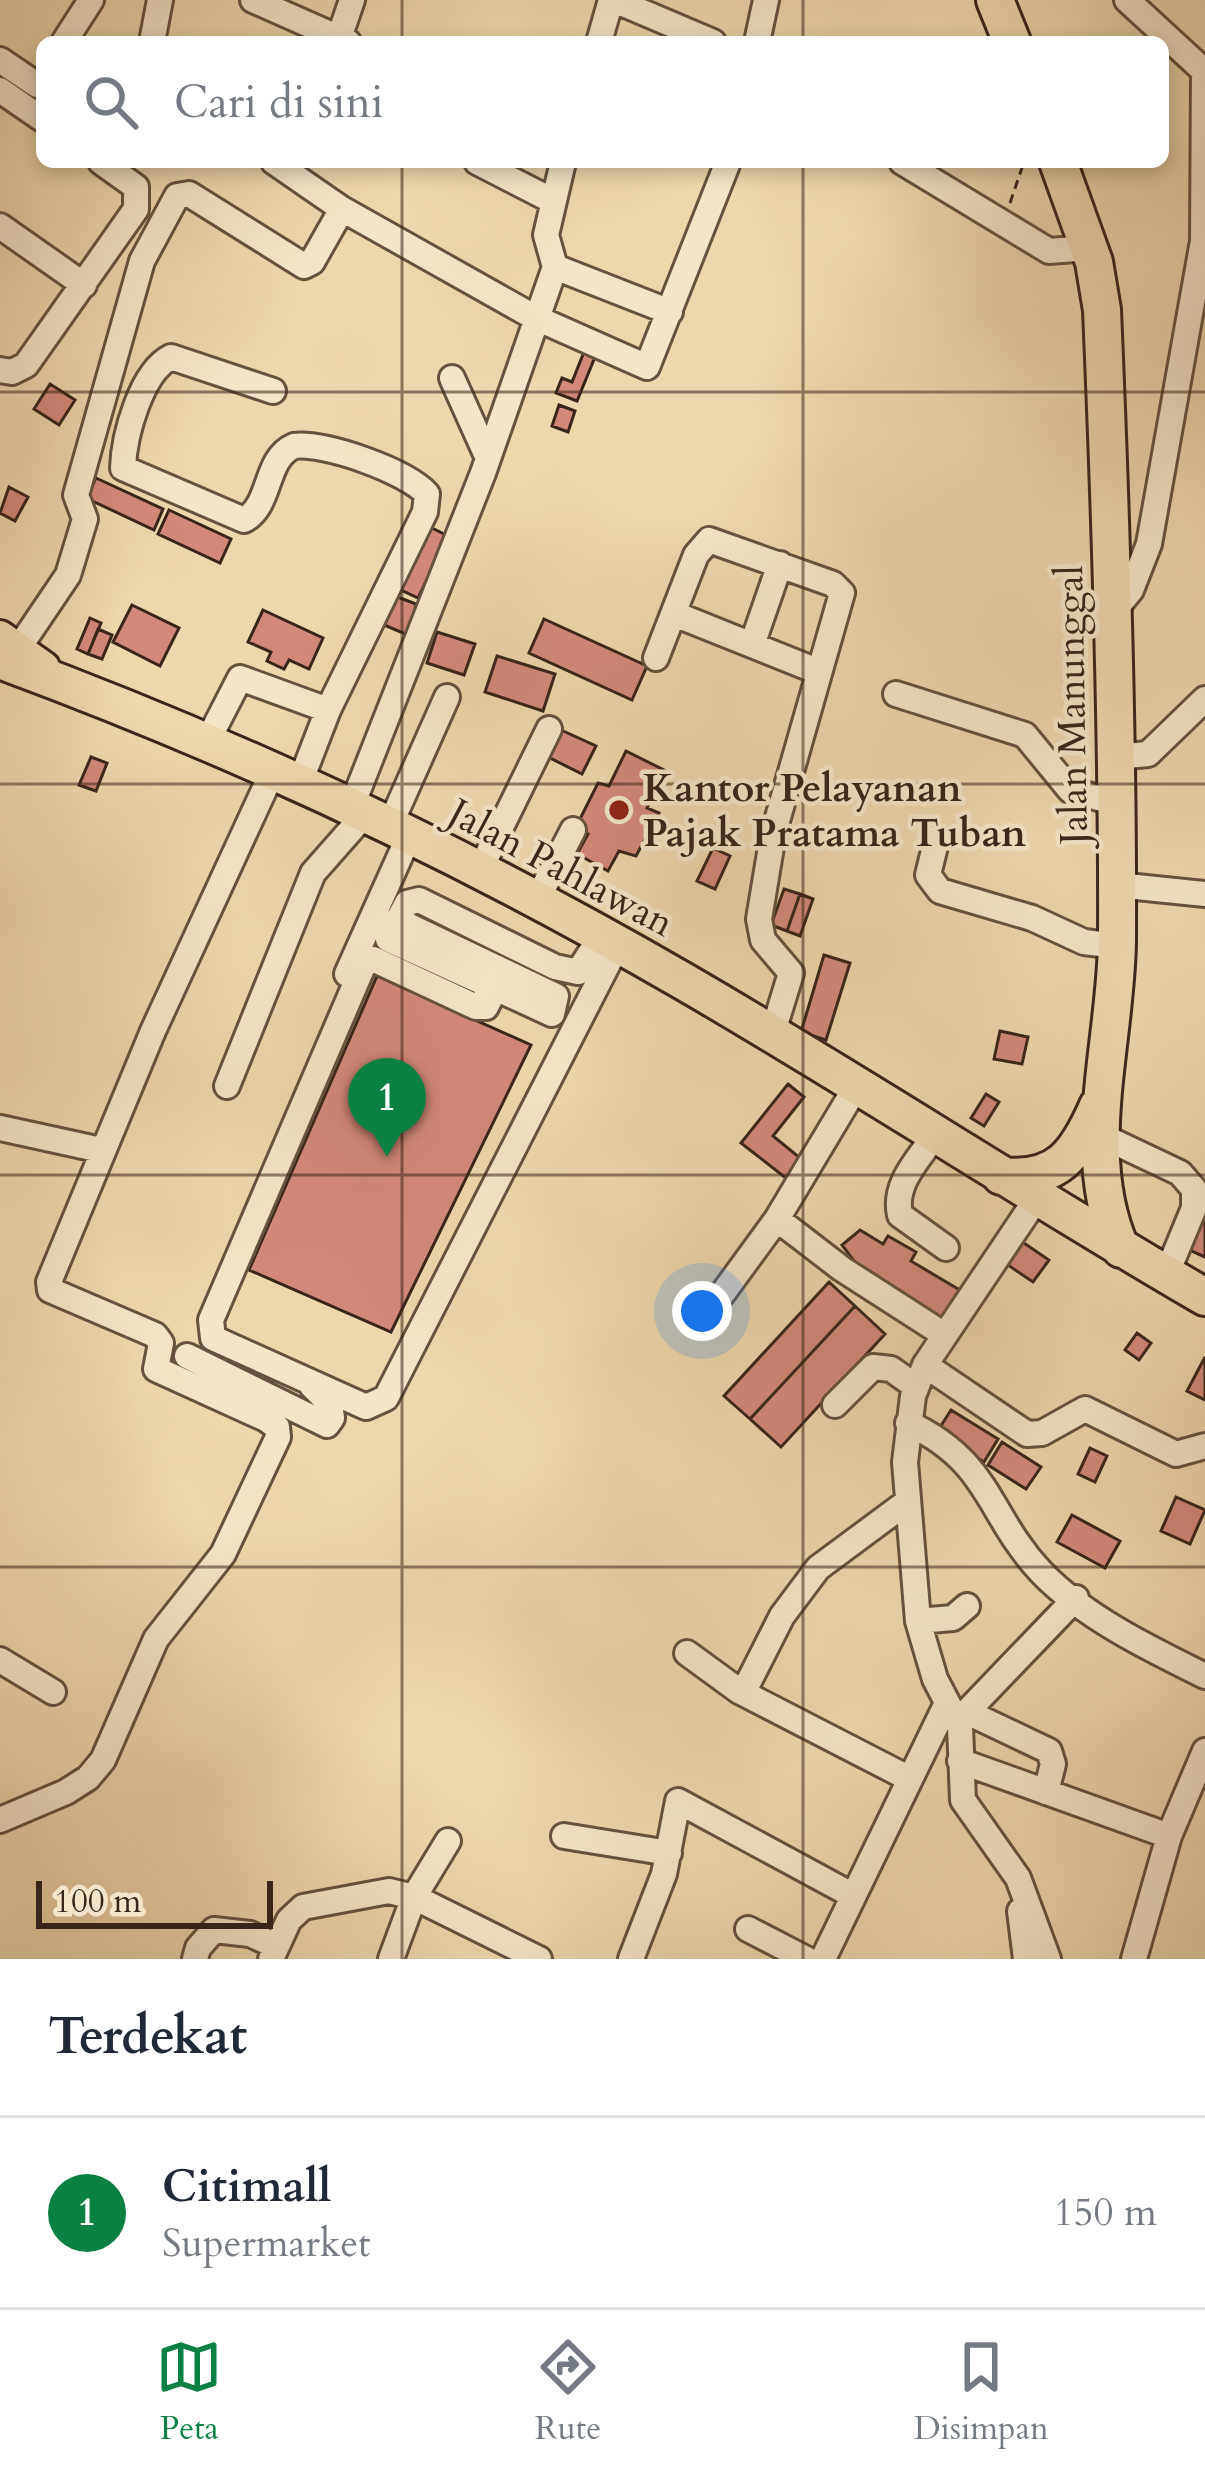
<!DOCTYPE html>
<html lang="id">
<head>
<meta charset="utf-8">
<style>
	:root { --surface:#fff; --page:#f6f6f7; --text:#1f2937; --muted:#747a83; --line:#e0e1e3; --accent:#0b8043 }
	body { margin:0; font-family:Cardo,serif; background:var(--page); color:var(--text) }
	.scale { position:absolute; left:36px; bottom:30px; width:237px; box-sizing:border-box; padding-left:12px; border:6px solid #38251c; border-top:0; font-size:33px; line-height:42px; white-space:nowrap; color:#38251c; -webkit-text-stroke:9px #f3e5c9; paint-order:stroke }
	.you { position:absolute; left:702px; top:1311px; width:42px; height:42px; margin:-30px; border:9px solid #fff; border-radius:50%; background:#1a73e8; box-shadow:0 0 0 18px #1a73e833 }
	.badge { display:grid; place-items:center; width:78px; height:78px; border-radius:50%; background:var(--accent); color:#fff; font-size:39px; font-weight:700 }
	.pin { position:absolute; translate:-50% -99px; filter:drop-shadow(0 3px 6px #0008) }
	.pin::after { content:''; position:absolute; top:63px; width:42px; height:36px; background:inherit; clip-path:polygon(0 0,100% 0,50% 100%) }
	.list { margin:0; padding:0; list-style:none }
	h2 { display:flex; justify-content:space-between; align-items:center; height:156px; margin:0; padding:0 48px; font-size:51px }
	h2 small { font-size:39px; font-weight:400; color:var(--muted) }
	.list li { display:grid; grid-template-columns:78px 1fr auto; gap:36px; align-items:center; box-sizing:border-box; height:192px; padding:0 48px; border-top:3px solid var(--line) }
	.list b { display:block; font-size:45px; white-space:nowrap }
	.list p { margin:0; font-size:39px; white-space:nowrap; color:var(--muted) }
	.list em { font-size:39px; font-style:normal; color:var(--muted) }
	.icon { flex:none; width:66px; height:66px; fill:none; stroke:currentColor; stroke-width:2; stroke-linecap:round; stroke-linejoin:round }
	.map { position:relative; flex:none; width:1205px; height:1959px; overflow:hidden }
	.search { position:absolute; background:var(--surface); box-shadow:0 6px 18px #0003; left:36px; right:36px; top:36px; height:132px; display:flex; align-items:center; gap:30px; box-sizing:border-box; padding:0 42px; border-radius:18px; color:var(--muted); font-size:45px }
	.sheet { height:348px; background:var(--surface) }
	nav { display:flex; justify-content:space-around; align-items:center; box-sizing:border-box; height:168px; border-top:3px solid var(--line); background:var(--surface); font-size:33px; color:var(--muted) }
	nav a { display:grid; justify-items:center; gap:6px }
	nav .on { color:var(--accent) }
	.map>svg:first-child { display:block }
	.building { fill:#d4887c; stroke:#38251c; stroke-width:3 }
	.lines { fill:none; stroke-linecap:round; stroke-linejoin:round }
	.minor-casing { stroke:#655240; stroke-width:30 }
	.major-casing { stroke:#38251c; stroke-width:36 }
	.highway-casing { stroke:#38251c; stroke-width:42 }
	.path { stroke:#38251c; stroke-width:3; stroke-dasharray:9 6; stroke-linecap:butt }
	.minor { stroke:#f3e5c9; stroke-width:24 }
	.major { stroke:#edd7ac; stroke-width:30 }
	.highway { stroke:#edd7ac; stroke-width:36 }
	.grid { fill:none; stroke:#38251c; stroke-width:3; stroke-opacity:0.55 }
	.poi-dot { fill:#8f2418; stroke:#f3e5c9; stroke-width:4.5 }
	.labels { text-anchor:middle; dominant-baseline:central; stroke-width:9; stroke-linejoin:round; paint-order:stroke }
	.street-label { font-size:39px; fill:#38251c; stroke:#f3e5c9 }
	.poi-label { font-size:39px; font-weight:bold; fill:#38251c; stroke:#f3e5c9; text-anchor:start }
</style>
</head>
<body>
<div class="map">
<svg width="1205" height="1959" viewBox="0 0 1205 1959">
	<rect width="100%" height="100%" fill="#edd7ac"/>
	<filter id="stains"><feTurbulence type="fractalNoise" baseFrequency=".00167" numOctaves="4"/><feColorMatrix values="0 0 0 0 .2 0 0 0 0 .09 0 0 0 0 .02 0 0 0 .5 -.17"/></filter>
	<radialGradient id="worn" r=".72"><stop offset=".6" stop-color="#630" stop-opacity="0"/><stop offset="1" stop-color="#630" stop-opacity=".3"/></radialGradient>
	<path class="building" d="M 584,352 L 595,357 L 577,401 L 556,393 L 562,378 L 572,382 Z
		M 50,384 L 75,400 L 59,425 L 34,409 Z
		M 559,405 L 575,411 L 568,432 L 552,426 Z
		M 96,478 L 163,509 L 154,530 L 86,498 Z
		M 9,487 L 28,497 L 15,521 L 0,513 Z
		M 169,510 L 231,539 L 220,563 L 158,534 Z
		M 430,527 L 448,536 L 418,598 L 399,589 Z
		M 395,596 L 416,604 L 410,636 L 377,622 Z
		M 132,605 L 179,628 L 160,666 L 113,642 Z
		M 263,610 L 323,638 L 309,669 L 289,660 L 284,669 L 267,661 L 271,652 L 248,642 Z
		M 90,618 L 101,623 L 88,654 L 77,649 Z
		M 544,619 L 647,666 L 632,700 L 529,653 Z
		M 98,629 L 112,635 L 102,659 L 88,654 Z
		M 437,632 L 475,644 L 464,675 L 427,663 Z
		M 497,656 L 555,674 L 543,711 L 485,692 Z
		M 561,730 L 596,746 L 582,774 L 548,757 Z
		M 626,751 L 666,771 L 647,808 L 659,813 L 636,856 L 619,851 L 608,871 L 577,854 L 588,834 L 576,827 L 598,783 L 609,786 Z
		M 91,757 L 107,763 L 96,791 L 79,785 Z
		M 713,848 L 730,856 L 715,889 L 697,881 Z
		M 784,889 L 800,894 L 787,931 L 771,925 Z
		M 800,894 L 813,899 L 800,936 L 787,931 Z
		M 824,955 L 850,963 L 826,1040 L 801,1032 Z
		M 377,976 L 531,1045 L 391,1332 L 249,1270 Z
		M 1000,1031 L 1028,1037 L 1022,1064 L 994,1059 Z
		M 788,1084 L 804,1097 L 773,1136 L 805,1162 L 791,1182 L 741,1143 Z
		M 986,1094 L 999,1102 L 984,1126 L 971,1118 Z
		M 1199,1219 L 1205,1222 L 1205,1257 L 1185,1248 Z
		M 860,1230 L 883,1244 L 888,1236 L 916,1252 L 911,1261 L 963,1292 L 939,1326 L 863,1273 L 842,1245 Z
		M 1021,1241 L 1049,1260 L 1033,1282 L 1005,1263 Z
		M 829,1282 L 855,1306 L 750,1419 L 724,1396 Z
		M 855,1306 L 885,1334 L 781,1447 L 750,1419 Z
		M 1137,1333 L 1151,1343 L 1139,1360 L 1125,1350 Z
		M 1205,1357 L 1205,1400 L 1187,1391 Z
		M 951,1410 L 998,1439 L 984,1462 L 937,1432 Z
		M 1002,1442 L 1041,1467 L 1026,1489 L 988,1465 Z
		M 1090,1448 L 1107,1456 L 1095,1482 L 1078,1474 Z
		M 1176,1497 L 1205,1510 L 1190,1544 L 1161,1531 Z
		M 1072,1515 L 1120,1541 L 1105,1568 L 1057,1542 Z"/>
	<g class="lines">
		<defs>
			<path id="minor" d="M 253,0 L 339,38
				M 614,0 L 713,42
				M 64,42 L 91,0
				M 152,42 L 160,0
				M 348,42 L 339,38 L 352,0
				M 599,42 L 611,0
				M 757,42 L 766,0
				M 0,60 L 37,85
				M 0,90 L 42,119
				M 477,162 L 551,200
				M 902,162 L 1049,251 L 1089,248
				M 342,209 L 534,317 L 647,367 L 728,162
				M 0,226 L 84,285
				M 555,267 L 670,312
				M 0,370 L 12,372 L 26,365 L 136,209 L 136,187 L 101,162
				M 452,378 L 487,456
				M 273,391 L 171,357 C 141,372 124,436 123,468 L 244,520 C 272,505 264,459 294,446 C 325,442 406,471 427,494 L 425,512 L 328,710 L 299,785
				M 1113,612 L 1131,590 L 1149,544 L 1203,241 L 1204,71 L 1127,0
				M 677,615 L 817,671
				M 752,645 L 780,564
				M 18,649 L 68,575 L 85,519 L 76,495 L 142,261 L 177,196 L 189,194 L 304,266 L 312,262 L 342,209 L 274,162
				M 656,658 L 696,555 L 709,540 L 833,584 L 842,593 L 773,835 L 759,919 L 763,940 L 791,973 L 772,1035
				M 896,694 L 1025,735 L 1070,790 L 1116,803
				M 206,744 L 240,678 L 328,710
				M 1116,757 L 1148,754 L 1205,699
				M 351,808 L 483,473 L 555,267 L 546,235 L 563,162
				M 390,825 L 447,697
				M 937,838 L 928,875 L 940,891 L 1032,918 L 1084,942 L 1117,946
				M 480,870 L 549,729
				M 1117,885 L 1205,894
				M 537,900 L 573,830
				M 397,920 L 556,996 L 552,1014 L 388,939 L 407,903 L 419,900 L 555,967 L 578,972 L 602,935
				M 347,974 L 410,834
				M 485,986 L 490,999 L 486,1007 L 476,1007 L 373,959 L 364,964 L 211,1320 L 213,1338 L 366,1407 L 386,1398 L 618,944
				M 227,1086 L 313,873 L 365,814
				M 0,1128 L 101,1150
				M 935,1135 C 918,1160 893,1184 900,1215 L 946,1248
				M 1102,1136 L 1180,1173 L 1194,1189 L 1194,1208 L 1167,1273
				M 1037,1198 L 925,1365 L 913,1396 L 905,1462 L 918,1621 L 935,1679 L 960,1727 L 963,1800 L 1018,1878 L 1048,1959
				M 777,1219 L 842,1269 L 943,1334
				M 712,1308 L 777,1219 L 856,1087
				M 187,1356 L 327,1425 L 332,1418 L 330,1404 L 312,1386
				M 925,1365 L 1027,1434 L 1042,1433 L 1085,1409 L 1176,1454 L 1205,1446
				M 835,1405 L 873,1367 L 891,1369 L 915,1386
				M 908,1423 C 992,1463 986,1513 1041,1572 C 1084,1617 1150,1649 1205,1676
				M 918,1621 L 953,1618 L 967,1606
				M 687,1653 L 739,1691 L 910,1779
				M 0,1660 L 53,1692
				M 744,1691 L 782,1616 L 818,1568 L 907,1502
				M 967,1712 L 1049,1751 L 1053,1764 L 1046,1792
				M 957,1722 L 1076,1598
				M 960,1761 L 1169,1836
				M 0,1820 L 66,1792 L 88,1778 L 103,1760 L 156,1639 L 223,1554 L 278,1437 L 277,1427 L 266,1419 L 156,1369 L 161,1343 L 155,1335 L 50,1290 L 49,1282 L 153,1031 L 272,773
				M 564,1836 L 669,1853
				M 1020,1911 L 1026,1959
				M 748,1929 L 806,1959
				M 195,1959 L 198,1948 L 214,1930 L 250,1934 L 276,1946
				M 271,1959 L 289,1920 L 303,1907 L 389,1891 L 414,1897 L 539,1959
				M 391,1959 L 414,1897 L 448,1841
				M 631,1959 L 664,1874 L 678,1801 L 850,1894
				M 823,1959 L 947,1703
				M 1134,1959 L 1169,1836 L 1205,1751"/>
			<path id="major" d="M 0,636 L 44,667"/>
			<path id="highway" d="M 995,0 L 1012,42
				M 1058,162 L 1094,262 L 1102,310 C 1111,520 1118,731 1117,941 C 1116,1042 1078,1154 1121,1249
				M 0,660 C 236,747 466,855 683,981 C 859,1083 1029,1195 1205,1297
				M 1001,1176 C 1058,1182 1077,1154 1098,1106"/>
		</defs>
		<use href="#minor" class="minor-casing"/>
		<use href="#major" class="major-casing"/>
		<use href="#highway" class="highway-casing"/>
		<path class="path" d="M 1010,203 L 1024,162"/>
		<use href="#minor" class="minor"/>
		<use href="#major" class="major"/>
		<use href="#highway" class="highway"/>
	</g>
	<path class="grid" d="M 402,0 L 402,42M 803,0 L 803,42M 402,162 L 402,1959M 803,162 L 803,1959M 0,392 L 1205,392M 0,784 L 1205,784M 0,1175 L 1205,1175M 0,1567 L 1205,1567"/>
	<circle class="poi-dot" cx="619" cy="810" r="12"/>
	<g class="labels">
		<g class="street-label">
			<text transform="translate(1072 705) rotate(-91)">Jalan Manunggal</text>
			<text transform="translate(561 868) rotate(28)">Jalan Pahlawan</text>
		</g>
		<g class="poi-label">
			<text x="643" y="788">Kantor Pelayanan<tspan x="643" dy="45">Pajak Pratama Tuban</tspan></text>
		</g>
	</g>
	<rect width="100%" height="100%" filter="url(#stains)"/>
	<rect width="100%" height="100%" fill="url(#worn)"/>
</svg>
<div class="scale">100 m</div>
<div class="you"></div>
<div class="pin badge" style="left:387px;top:1157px">1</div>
<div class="search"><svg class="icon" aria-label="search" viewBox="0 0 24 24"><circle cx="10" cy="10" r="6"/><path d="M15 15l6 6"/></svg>Cari di sini</div>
</div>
<section class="sheet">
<h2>Terdekat<small></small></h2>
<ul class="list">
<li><span class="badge">1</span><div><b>Citimall</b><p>Supermarket</p></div><em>150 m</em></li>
</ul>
</section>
<nav>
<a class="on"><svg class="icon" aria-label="map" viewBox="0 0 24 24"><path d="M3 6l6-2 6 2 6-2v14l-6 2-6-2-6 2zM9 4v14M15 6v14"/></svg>Peta</a>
<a><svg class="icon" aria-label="directions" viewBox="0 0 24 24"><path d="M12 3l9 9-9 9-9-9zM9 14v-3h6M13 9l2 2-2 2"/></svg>Rute</a>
<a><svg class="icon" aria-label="saved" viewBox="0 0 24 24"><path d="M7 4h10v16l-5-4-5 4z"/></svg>Disimpan</a>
</nav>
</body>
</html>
